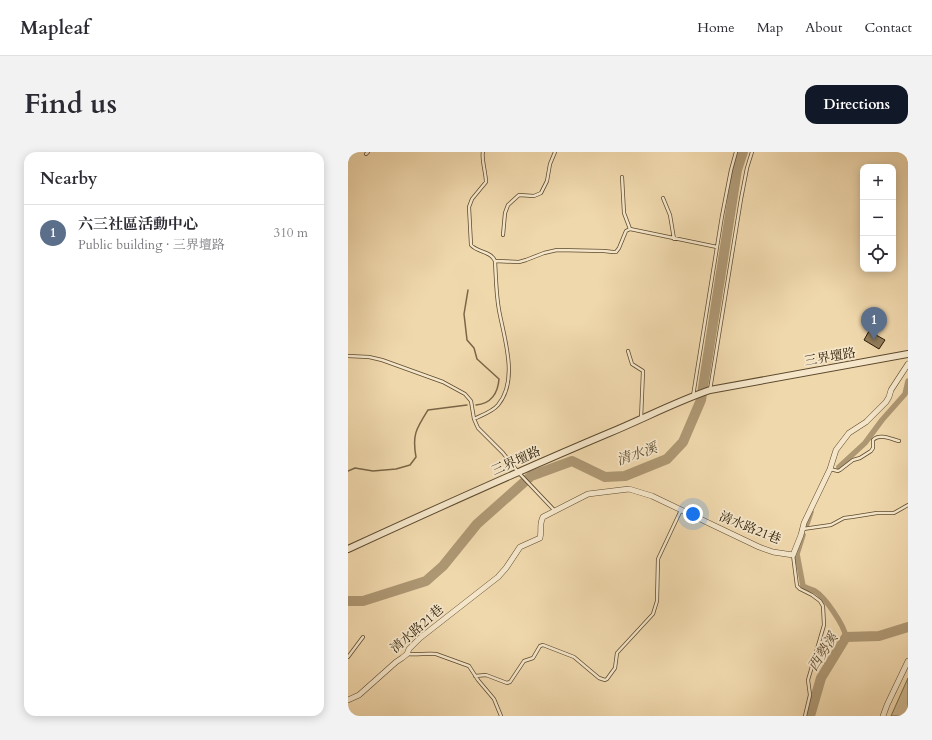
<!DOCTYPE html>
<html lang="en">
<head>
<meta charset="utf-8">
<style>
	:root { --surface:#fff; --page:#f2f2f3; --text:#2b2b33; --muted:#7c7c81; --line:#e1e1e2; --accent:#111827 }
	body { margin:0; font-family:Cardo,"Noto Serif TC",serif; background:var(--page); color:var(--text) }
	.controls { position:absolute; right:12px; top:12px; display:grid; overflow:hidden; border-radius:8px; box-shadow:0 2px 10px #0003 }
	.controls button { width:36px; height:36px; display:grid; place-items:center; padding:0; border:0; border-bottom:1px solid var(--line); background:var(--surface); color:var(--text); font:20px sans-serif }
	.you { position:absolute; left:345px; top:362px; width:14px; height:14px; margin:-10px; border:3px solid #fff; border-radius:50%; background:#1a73e8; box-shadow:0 0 0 6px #1a73e833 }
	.badge { display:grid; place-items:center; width:26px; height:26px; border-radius:50%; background:var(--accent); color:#fff; font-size:13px; font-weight:700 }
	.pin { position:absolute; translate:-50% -33px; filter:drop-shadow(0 1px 2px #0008) }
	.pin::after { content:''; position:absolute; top:21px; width:14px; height:12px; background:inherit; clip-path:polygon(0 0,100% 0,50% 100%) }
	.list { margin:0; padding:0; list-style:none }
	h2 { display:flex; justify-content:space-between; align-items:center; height:52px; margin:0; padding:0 16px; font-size:17px }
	h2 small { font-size:13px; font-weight:400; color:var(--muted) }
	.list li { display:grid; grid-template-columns:26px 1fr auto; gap:12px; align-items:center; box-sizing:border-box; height:56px; padding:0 16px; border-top:1px solid var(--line) }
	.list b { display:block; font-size:15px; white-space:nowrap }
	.list p { margin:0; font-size:13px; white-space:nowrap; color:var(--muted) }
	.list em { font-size:13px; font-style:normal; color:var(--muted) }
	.icon { flex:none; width:22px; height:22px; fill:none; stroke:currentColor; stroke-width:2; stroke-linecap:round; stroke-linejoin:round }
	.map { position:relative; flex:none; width:560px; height:564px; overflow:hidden; border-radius:12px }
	header { display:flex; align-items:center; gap:24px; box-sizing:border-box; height:56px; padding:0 20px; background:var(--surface); border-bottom:1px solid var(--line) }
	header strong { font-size:19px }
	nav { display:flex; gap:22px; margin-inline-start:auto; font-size:14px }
	.intro { display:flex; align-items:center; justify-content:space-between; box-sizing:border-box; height:96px; padding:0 24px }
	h1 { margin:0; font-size:28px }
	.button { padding:10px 18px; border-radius:12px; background:var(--accent); color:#fff; font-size:14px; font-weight:700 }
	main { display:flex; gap:24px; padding:0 24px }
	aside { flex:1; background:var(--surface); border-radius:12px; box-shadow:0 2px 10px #0003 }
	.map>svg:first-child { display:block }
	.green { fill:#ceb890; stroke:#7c694a }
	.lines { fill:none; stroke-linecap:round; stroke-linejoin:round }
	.stream { stroke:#796546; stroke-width:1.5 }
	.canal { stroke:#ad9773; stroke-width:5.5 }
	.river { stroke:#ad9773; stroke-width:10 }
	.building { fill:#917d5b; stroke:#2a1a03 }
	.service-casing { stroke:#5c4a2e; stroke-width:4 }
	.minor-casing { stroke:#5c4a2e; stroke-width:6 }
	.tertiary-casing { stroke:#5c4a2e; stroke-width:8 }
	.service { stroke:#f5e6ca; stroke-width:2.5 }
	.minor { stroke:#f5e6ca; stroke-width:5 }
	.tertiary { stroke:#f5e6ca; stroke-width:6 }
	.labels { text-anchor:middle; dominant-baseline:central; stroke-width:3.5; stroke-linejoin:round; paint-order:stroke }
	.street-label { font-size:13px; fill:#2a1a03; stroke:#f5e6ca }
	.water-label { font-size:14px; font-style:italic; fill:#5e4c30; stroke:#f5e6ca }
</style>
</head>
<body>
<header>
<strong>Mapleaf</strong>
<nav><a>Home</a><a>Map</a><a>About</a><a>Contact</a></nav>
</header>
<div class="intro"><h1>Find us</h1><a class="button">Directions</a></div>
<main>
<aside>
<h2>Nearby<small></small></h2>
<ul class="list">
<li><span class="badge" style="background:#5c6f8a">1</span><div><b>六三社區活動中心</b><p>Public building · 三界壇路</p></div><em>310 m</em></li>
</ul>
</aside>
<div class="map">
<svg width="560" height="564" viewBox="0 0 560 564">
	<rect width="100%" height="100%" fill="#f0d8ad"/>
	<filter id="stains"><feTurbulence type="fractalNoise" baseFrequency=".005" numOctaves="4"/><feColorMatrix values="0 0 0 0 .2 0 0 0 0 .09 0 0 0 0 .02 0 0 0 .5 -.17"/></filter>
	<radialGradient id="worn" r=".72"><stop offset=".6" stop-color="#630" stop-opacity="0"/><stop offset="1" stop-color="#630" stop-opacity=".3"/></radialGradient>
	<path class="green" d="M 560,526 L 560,564 L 543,564 Z"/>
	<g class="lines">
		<path class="stream" d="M 120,138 L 116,162 L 119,188 L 126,196 L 129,207 L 151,227 C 150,241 143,252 128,253
			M 0,319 L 7,316 L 25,319 L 48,317 L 62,313 L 68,305 C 64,283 68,277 80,258 L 119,253"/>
		<path class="canal" d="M 491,315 L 517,291 L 534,268 L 557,242 L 560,229
			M 459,372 L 463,360
			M 455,383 L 449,402 L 455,434 C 458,436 463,437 467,439 C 477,445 496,473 498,485"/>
		<path class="river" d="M 0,449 L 15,449 L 78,429 L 95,414 L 129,372 L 183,324 L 224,309 L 257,325 L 277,324 L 319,307 L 335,290 L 353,248 L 389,18 L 395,0
			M 462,564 L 473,526 L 498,485 L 531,484 L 560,475"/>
	</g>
	<path class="building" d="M 521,179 L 537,188 L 531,197 L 516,188 Z"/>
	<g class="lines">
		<defs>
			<path id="service" d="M 18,2 L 20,0
				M 274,25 L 276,61 L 282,77
				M 315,46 L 322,63 L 326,87
				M 155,83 L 157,61 L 160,53 L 171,43 L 186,44 L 193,41 L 199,29 L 202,12 L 207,0
				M 147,109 L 171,110 L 178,108 L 196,101 L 209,98 L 256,99 L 265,100 L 268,100 L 271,96 L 278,79 L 282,77 L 369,95
				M 280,199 L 284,212 L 295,219 L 293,267
				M 0,204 L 21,205 L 34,208 L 95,230 L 117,242 L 123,249 L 126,267 L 130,276 L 155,301 L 170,320 L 207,359
				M 362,238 L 393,47 L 399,16 L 404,0
				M 345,244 L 374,64 L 383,18 L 388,0
				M 126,267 C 134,263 144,260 150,253 C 171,228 156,186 151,158 C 148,142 148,125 147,109 C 143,99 130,101 123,93 L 121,55 L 124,47 L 138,30 C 138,22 133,5 135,0
				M 482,317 L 490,319 L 492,318 L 505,308 L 512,306 L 523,299 L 525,296 L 525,288 C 531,281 543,287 551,289
				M 455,377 L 483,373 L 496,366 L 504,365 L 529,361 L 546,361 L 560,353
				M 445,403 L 449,434 L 452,437 L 464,443 L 472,449 L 475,454 L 476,473 L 460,528 L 462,543 L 457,564
				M 60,502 C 69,503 79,501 88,502 L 121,514 L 130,528 L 146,547 L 153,564
				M 0,505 L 15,485
				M 127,524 L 138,523 L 159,531 L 162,530 L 176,509 L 185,506 L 192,494 L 195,493 L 226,505 L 251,526 L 257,528 L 259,527 L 267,516 L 269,501 L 305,462 L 309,449 L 310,407 L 333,358"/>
			<path id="minor" d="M 0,548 L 11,543 L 48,510 L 54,506 L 59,502 L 61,497 L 72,486 L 150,425 L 158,416 L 172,395 L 192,386 C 194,379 191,372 195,365 L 240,342 L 281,337 L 304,344 L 411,395 L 425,400 L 445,403 L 453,383 L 456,371 L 482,317 L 488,298 L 501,281 L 518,270 L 538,250 L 541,245 L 543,238 L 560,212
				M 535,564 L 539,553 L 560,509"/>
			<path id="tertiary" d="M 0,397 C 87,357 173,318 261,281 C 295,267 327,250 362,238 L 560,202"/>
		</defs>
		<use href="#service" class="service-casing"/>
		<use href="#minor" class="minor-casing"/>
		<use href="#tertiary" class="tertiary-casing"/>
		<use href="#service" class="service"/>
		<use href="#minor" class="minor"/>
		<use href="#tertiary" class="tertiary"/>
	</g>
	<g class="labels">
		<g class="street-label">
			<text transform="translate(482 205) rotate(-10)">三界壇路</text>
			<text transform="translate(168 309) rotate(-24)">三界壇路</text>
			<text transform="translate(402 376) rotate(22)">清水路21巷</text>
			<text transform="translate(69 477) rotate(-41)">清水路21巷</text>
		</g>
		<g class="water-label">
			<text transform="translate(289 302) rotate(-19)">清水溪</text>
			<text transform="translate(475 500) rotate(-57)">西勢溪</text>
		</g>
	</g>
	<rect width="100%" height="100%" filter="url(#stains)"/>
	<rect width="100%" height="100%" fill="url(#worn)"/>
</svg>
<div class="controls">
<button>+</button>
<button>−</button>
<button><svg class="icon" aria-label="locate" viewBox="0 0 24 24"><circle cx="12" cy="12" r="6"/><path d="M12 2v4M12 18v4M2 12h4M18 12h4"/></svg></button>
</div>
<div class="you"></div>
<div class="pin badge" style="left:526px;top:188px;background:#5c6f8a">1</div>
</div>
</main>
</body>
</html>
